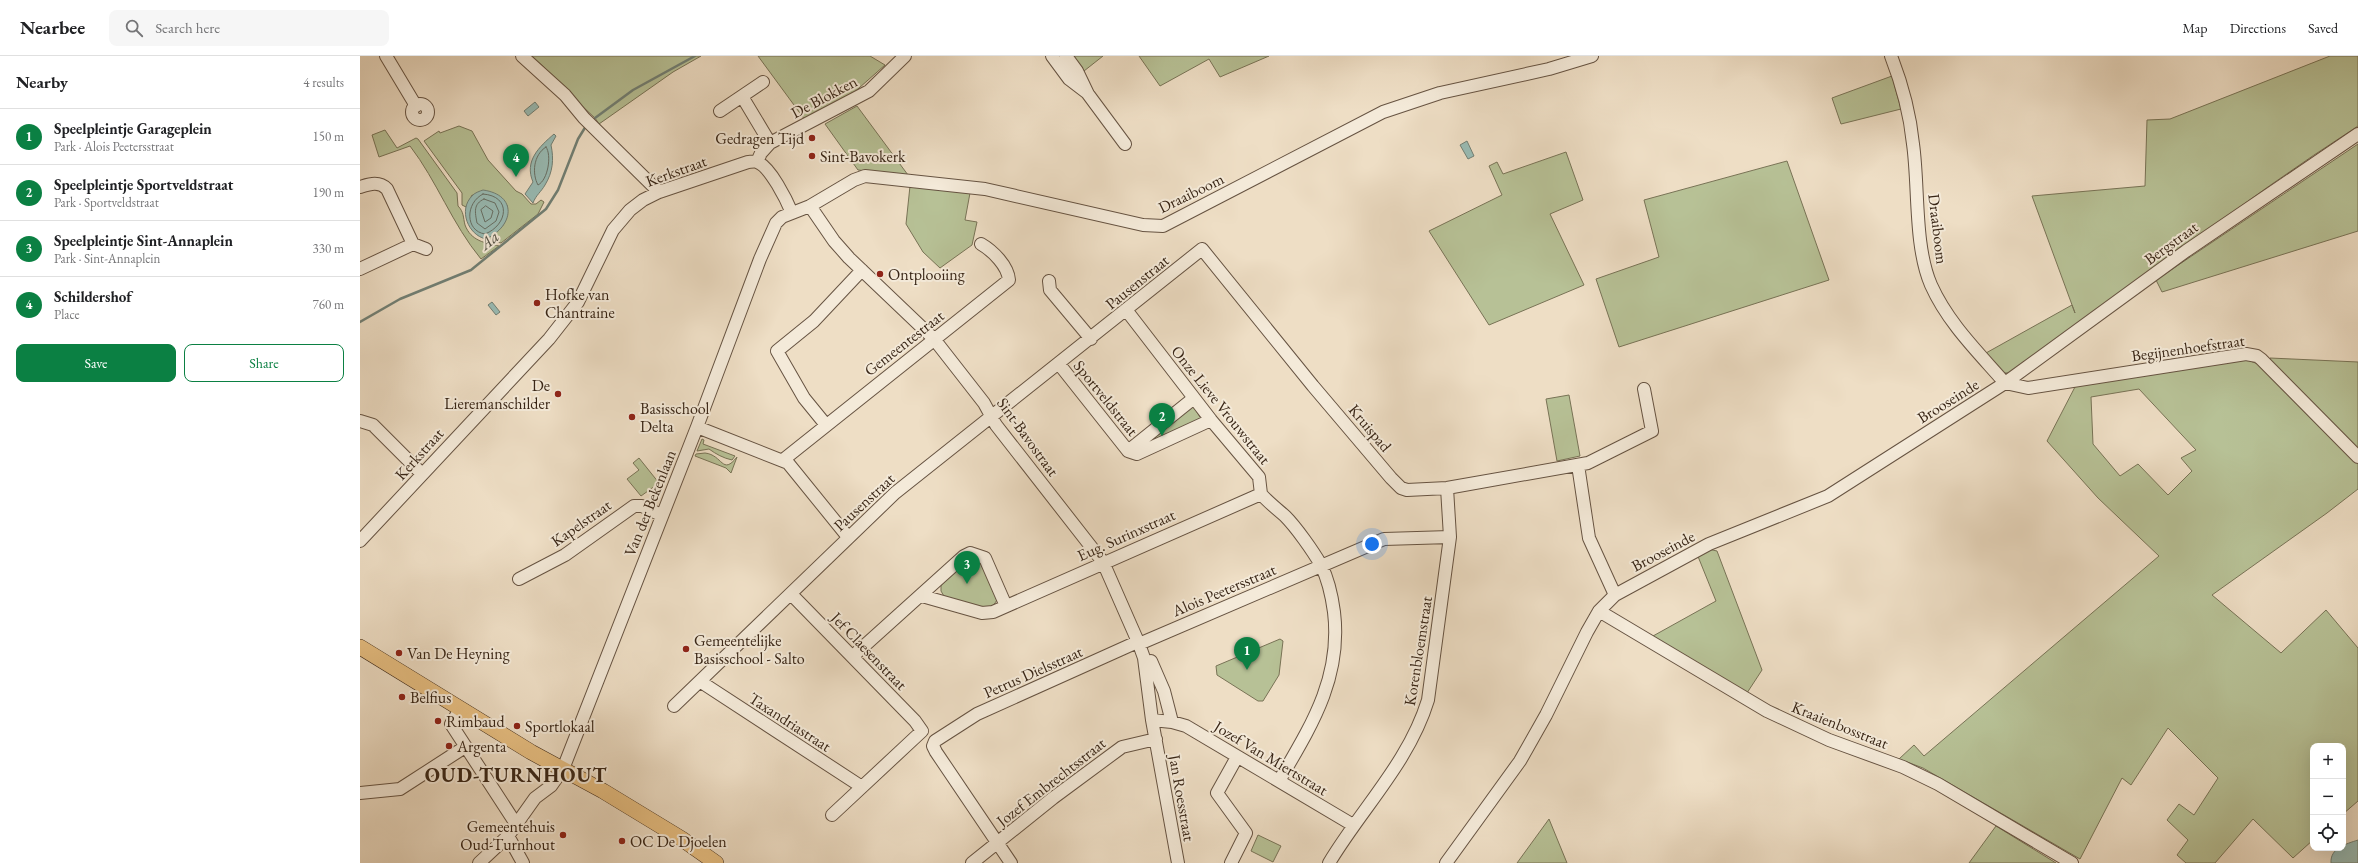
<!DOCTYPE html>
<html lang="en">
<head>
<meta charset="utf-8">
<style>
	:root { --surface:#fff; --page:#f6f6f6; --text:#202124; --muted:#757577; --line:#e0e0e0; --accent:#0b8043 }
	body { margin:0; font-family:"EB Garamond",serif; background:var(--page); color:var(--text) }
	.controls { position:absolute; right:12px; bottom:12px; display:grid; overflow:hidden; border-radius:8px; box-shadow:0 4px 16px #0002 }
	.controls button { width:36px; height:36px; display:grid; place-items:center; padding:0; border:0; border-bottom:1px solid var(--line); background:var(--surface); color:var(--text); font:20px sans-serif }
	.you { position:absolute; left:1012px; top:488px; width:14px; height:14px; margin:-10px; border:3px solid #fff; border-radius:50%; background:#1a73e8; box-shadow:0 0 0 6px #1a73e833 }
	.badge { display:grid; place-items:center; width:26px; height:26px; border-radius:50%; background:var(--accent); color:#fff; font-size:13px; font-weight:700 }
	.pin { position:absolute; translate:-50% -33px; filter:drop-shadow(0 1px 2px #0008) }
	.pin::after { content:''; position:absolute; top:21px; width:14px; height:12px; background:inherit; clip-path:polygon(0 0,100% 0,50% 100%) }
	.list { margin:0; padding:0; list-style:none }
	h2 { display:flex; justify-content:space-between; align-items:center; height:52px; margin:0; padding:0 16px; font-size:17px }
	h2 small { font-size:13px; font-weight:400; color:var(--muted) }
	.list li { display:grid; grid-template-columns:26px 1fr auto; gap:12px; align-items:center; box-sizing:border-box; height:56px; padding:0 16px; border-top:1px solid var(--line) }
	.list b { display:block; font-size:15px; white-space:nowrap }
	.list p { margin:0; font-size:13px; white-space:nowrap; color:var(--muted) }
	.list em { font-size:13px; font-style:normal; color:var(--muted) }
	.actions { display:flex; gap:8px; padding:12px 16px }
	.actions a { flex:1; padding:9px 0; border:1px solid var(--accent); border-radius:8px; text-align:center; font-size:14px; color:var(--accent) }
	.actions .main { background:var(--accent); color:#fff }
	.icon { flex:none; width:22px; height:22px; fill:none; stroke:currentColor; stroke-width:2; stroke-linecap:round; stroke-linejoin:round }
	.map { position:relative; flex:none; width:1998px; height:807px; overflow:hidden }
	header { display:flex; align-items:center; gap:24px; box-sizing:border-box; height:56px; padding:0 20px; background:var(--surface); border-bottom:1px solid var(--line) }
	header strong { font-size:19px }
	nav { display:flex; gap:22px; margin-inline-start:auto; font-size:14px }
	.search { width:280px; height:36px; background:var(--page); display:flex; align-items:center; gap:10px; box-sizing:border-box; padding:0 14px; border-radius:8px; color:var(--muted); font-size:15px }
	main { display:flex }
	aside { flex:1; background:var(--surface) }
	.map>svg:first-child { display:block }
	.green { fill:#b7c196; stroke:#787356; fill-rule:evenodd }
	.water { fill:#99bcb5; stroke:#728075 }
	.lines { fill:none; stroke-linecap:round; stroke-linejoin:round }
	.shore { stroke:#687066; stroke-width:1 }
	.stream { stroke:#728075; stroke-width:2.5 }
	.minor-casing { stroke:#665342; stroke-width:14 }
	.major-casing { stroke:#382516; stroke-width:16 }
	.minor { stroke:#f4ead9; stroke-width:12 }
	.major { stroke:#e7bf82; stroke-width:15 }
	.poi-dot { fill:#8f2418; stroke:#f4ead9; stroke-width:1.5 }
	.labels { text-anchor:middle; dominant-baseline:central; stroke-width:4; stroke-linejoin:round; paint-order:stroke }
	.street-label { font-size:16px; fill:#382516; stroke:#f4ead9 }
	.poi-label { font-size:16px; fill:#382516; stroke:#f4ead9; text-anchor:start }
	.water-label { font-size:17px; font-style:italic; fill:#555246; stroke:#f4ead9 }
	.district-label { font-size:20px; font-weight:bold; letter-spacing:1px; fill:#382516; stroke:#f4ead9 }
</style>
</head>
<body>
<header>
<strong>Nearbee</strong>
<div class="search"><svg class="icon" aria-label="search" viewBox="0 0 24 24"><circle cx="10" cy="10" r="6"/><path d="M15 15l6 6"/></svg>Search here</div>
<nav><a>Map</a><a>Directions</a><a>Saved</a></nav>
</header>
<main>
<aside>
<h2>Nearby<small>4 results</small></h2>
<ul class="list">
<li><span class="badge">1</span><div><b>Speelpleintje Garageplein</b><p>Park · Alois Peetersstraat</p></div><em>150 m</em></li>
<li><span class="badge">2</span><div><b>Speelpleintje Sportveldstraat</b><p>Park · Sportveldstraat</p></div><em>190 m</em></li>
<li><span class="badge">3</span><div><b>Speelpleintje Sint-Annaplein</b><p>Park · Sint-Annaplein</p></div><em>330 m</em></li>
<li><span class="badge">4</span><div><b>Schildershof</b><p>Place</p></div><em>760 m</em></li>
</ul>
<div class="actions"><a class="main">Save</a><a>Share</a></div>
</aside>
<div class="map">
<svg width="1998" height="807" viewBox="0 0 1998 807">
	<rect width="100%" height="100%" fill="#eedec5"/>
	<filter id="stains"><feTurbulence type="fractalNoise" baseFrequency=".005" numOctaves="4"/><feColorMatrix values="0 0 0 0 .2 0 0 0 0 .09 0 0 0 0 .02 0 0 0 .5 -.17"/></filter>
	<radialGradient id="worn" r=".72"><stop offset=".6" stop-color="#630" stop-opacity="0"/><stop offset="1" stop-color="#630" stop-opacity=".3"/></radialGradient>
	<path class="green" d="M 172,0 L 341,0 L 313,16 L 239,68 L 235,62 L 197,27 L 198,25 Z
		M 398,0 L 510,0 L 525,9 L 490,40 L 445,64 Z
		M 712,0 L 743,0 L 724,15 Z
		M 779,0 L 909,0 L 860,21 L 849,3 L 800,30 Z
		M 1970,0 L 1998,0 L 1998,70 C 1878,147 1767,237 1649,317 L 1642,317 L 1626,297 L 1712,249 L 1715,257 L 1672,140 L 1785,130 L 1787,64 L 1810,63 Z
		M 1532,20 L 1541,53 L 1481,68 L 1472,42 Z
		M 497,50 L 548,119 L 498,114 L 465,68 Z
		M 99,70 L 112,75 L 128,104 L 156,135 L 162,138 L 171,148 L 176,148 L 181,144 L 184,146 L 178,158 L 141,187 L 126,183 C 141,175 149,166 147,149 L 112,139 L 106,151 L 102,149 L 102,137 L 64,85 L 79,75 L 80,77 Z
		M 25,74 L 37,92 L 56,82 L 58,83 L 97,137 L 98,150 C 104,156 103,161 105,169 C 111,185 125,187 139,190 L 121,203 C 92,168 77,125 50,90 L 19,101 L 12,79 Z
		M 1998,88 L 1998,175 L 1802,236 L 1796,224 Z
		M 1206,96 L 1223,144 L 1190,158 L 1224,229 L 1129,269 L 1069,175 L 1142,139 L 1129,110 L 1137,106 L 1143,118 Z
		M 1427,105 L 1469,224 L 1259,291 L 1236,223 L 1299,201 L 1284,144 Z
		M 550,130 L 610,137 L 605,164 L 617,166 L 612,189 L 580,212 L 563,196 L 546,168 Z
		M 1910,302 L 1998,306 L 1998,393 L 1912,308 Z
		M 1885,303 L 1898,308 L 1998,406 L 1998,433 L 1967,457 L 1852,539 L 1921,597 L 1966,554 L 1998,592 L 1998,745 L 1983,758 L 1983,690 L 1953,690 L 1953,784 L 1933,802 L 1893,763 L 1855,807 L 1826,807 L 1817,799 L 1828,784 L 1807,764 L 1819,748 L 1834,759 L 1858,722 L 1808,672 L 1771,729 L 1762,722 L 1720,803 L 1563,712 L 1539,703 L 1554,689 L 1564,700 L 1799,500 L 1738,442 L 1687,385 L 1716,329 ZM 1779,333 L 1836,394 L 1821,402 L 1832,415 L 1808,439 L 1778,408 L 1760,420 L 1733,388 L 1731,341 Z
		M 1209,339 L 1220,400 L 1197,405 L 1186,343 Z
		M 830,350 L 834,351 L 841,363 L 777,392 Z
		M 342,383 L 344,384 L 343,388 L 375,400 L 372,404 C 363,402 356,398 349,393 L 337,395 Z
		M 345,397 C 363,399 362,420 377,401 L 371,417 L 366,412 L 335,400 L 336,398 Z
		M 279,402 L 299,427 L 281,440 L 267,423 L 279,414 L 273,407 Z
		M 1348,493 L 1357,495 L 1402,614 L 1385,640 L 1293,580 L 1356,545 L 1337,498 Z
		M 613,502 L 621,504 L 638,540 C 636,548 633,550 626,553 L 585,542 L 581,535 L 581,527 L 606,504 Z
		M 920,583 L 923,585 L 919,619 L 903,645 L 898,645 L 857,619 L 856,610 Z
		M 1189,763 L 1207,807 L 1157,807 Z
		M 1636,770 L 1696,807 L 1609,807 Z
		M 898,779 L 921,790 L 913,806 L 891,795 Z"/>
	<path class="water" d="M 175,46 L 179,51 L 168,60 L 164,55 Z
		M 194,78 L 196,80 L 191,89 C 194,103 193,116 185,129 C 181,136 176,139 173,147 L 165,138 L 173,126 C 164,105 179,91 194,78 Z
		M 1107,85 L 1114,100 L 1108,103 L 1100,89 Z
		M 123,134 C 158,139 154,170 126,183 C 108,179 98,154 112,140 C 114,137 120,135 123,134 Z
		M 132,246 L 140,256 L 136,259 L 128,249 Z
		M 1998,784 L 1998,807 L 1971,807 C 1970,792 1986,788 1998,784 Z"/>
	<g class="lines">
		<path class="shore" d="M 186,91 C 192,99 188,124 178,129 C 172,118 173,99 186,91 Z
			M 123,138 C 152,140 148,169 125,178 C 105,175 105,147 123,138 Z
			M 124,143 L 135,147 L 139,156 L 136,165 L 125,173 L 117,167 C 115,156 113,148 124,143 Z
			M 126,150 L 133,155 L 131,162 L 125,166 L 121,154 Z"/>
		<path class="stream" d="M 235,62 L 273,34 L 335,0
			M 0,266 L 40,243 L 111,214 L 186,153 L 198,134 L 218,83 L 226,70"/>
		<defs>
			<path id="minor" d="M 26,0 L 56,50
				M 162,0 L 205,39 L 224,62 L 299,136
				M 692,0 L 709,23 L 726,36
				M 706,0 L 717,15 L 728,38 L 765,88
				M 1531,0 C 1542,28 1550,58 1553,88 C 1559,130 1554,190 1571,229 C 1588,267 1618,296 1645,327
				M 383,42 L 410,87
				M52 56a8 8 0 1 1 16 0a8 8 0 1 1-16 0Z
				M 360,55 L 403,26
				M 397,106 L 401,97 L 410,87 L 509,35 L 545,0
				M 0,131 C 10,128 19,125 27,133 L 53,188 L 0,213
				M 450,150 L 474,185 L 489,202 L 574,283 L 624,347 L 636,369 L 743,506 L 779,588 L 784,602 L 792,664 L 818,807
				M 53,188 L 66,193
				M 689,225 L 690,234 L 731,283
				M 767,255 L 851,364 L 899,421 L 901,438 C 908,446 917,453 925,460 C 936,471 953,495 961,509 C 968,523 972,541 974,556 C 982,622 951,670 919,725
				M 699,308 L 768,395 L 777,398 L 851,364
				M 1645,327 L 1668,332 L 1886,298 L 1897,300 L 1901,303 L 1998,401
				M 0,365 L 13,369 L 62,418
				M 466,369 L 444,342 L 417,295 L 454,265 L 502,214
				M 337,371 L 428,407 L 488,481
				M 768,395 L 834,342
				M 423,404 L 649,224 C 648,210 633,195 621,188
				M 1218,409 L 1229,482 L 1255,539
				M 0,485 L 189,283 L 218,246 L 253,174 L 270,154 L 283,144 L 299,136 L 388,106 C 390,106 395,105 397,106 C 410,110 427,145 432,157
				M 159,523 L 205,499 L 274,450 L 282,450 L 301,459
				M 431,538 L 555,665 L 562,675 L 472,759
				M 562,540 L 622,557 L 633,556 L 901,438
				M 1239,555 L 1407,655 L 1469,684 L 1543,711 L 1578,728 L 1712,807
				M 493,600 L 604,500 L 610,497 L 625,502 L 646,550
				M 791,605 L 804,635 L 812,666
				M 341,626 L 502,731
				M 314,650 L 535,437 L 842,193 L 953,330 L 1031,422 L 1041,432 L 1047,434 L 1087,432 L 1228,407 L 1292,375 L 1284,333
				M 97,658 L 91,668 L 156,768
				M 792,664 L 812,666 L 826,670 L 993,769
				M 0,737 L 40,733 L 105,691
				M 148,780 L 163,807
				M 119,807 L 148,780 L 175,742 L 191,730 L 203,713 L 337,371 L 400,203 L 416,167 L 422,161 L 450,150 L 494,124 L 505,120 L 625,133 L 783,169 L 803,170 L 1023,56 L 1080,37 L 1189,13 L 1232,0
				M 612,807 L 693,742 L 762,691 L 796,683
				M 651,807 L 576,696 L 573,690 L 575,685 L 617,658 L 775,587 L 779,588 L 1024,483 L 1090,481
				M 871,807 L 886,777 L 857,737 L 877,701
				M 969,807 C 1002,752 1049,706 1068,644 L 1090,481 L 1087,432
				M 1086,807 L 1160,705 L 1186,659 L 1227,576 L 1239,555 L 1255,539 L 1349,488 L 1468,440 L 1645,327 L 1826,195 L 1998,78"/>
			<path id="major" d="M 0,591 L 171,696 L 243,735 L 322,783 L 356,807"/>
		</defs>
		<use href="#minor" class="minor-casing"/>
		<use href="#major" class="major-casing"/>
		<use href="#minor" class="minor"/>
		<use href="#major" class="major"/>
	</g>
	<g class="poi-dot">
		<circle cx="452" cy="82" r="4"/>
		<circle cx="452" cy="100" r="4"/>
		<circle cx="520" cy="218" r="4"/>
		<circle cx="177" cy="247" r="4"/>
		<circle cx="198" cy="338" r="4"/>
		<circle cx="272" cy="361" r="4"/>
		<circle cx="326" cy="593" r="4"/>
		<circle cx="39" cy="597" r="4"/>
		<circle cx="42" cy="641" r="4"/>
		<circle cx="78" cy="665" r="4"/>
		<circle cx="157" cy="670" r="4"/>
		<circle cx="89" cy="690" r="4"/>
		<circle cx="203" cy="779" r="4"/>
		<circle cx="262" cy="785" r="4"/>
	</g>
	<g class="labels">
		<g class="street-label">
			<text transform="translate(464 41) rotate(-28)">De Blokken</text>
			<text transform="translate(316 115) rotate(-20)">Kerkstraat</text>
			<text transform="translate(831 137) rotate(-26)">Draaiboom</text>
			<text transform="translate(1578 173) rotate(83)">Draaiboom</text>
			<text transform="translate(1811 187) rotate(-36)">Bergstraat</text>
			<text transform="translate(777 226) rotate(-39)">Pausenstraat</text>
			<text transform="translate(544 287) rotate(-38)">Gemeentestraat</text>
			<text transform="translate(1828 292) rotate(-8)">Begijnenhoefstraat</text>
			<text transform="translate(746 342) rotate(51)">Sportveldstraat</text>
			<text transform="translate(1588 345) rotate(-32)">Brooseinde</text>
			<text transform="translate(861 349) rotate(51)">Onze Lieve Vrouwstraat</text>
			<text transform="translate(1010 372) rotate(50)">Kruispad</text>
			<text transform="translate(668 381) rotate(54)">Sint-Bavostraat</text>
			<text transform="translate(59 398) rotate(-48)">Kerkstraat</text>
			<text transform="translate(504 446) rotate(-43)">Pausenstraat</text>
			<text transform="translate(290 447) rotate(-68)">Van der Bekenlaan</text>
			<text transform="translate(221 467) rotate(-35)">Kapelstraat</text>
			<text transform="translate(766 479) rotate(-24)">Eug. Surinxstraat</text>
			<text transform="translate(1303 495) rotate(-28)">Brooseinde</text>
			<text transform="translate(864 534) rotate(-23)">Alois Peetersstraat</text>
			<text transform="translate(509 595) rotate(46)">Jef Claesenstraat</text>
			<text transform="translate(1058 595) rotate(-81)">Korenbloemstraat</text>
			<text transform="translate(673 616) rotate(-24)">Petrus Dielsstraat</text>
			<text transform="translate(430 666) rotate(33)">Taxandriastraat</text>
			<text transform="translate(1480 669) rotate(22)">Kraaienbosstraat</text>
			<text transform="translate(911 702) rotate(31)">Jozef Van Miertstraat</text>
			<text transform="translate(691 726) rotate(-38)">Jozef Embrechtsstraat</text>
			<text transform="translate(822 742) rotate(80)">Jan Roesstraat</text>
		</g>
		<g class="poi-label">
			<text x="444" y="82" text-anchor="end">Gedragen Tijd</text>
			<text x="460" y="100">Sint-Bavokerk</text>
			<text x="528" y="218">Ontplooiing</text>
			<text x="185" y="238">Hofke van<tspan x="185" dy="18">Chantraine</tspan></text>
			<text x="190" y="329" text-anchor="end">De<tspan x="190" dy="18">Lieremanschilder</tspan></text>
			<text x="280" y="352">Basisschool<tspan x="280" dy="18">Delta</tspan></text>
			<text x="334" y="584">Gemeentelijke<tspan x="334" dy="18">Basisschool - Salto</tspan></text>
			<text x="47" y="597">Van De Heyning</text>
			<text x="50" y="641">Belfius</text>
			<text x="86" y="665">Rimbaud</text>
			<text x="165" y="670">Sportlokaal</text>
			<text x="97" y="690">Argenta</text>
			<text x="195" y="770" text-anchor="end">Gemeentehuis<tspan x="195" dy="18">Oud-Turnhout</tspan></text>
			<text x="270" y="785">OC De Djoelen</text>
		</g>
		<g class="water-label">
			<text transform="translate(129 184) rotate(-39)">Aa</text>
		</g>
		<g class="district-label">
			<text x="156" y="719">OUD-TURNHOUT</text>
		</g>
	</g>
	<rect width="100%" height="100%" filter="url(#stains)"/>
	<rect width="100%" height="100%" fill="url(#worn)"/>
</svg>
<div class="controls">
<button>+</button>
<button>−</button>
<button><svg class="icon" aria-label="locate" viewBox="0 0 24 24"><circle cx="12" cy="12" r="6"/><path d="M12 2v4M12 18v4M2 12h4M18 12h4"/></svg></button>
</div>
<div class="you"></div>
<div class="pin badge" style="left:887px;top:614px">1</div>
<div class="pin badge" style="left:802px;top:380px">2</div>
<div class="pin badge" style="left:607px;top:528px">3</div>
<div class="pin badge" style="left:156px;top:121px">4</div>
</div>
</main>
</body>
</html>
